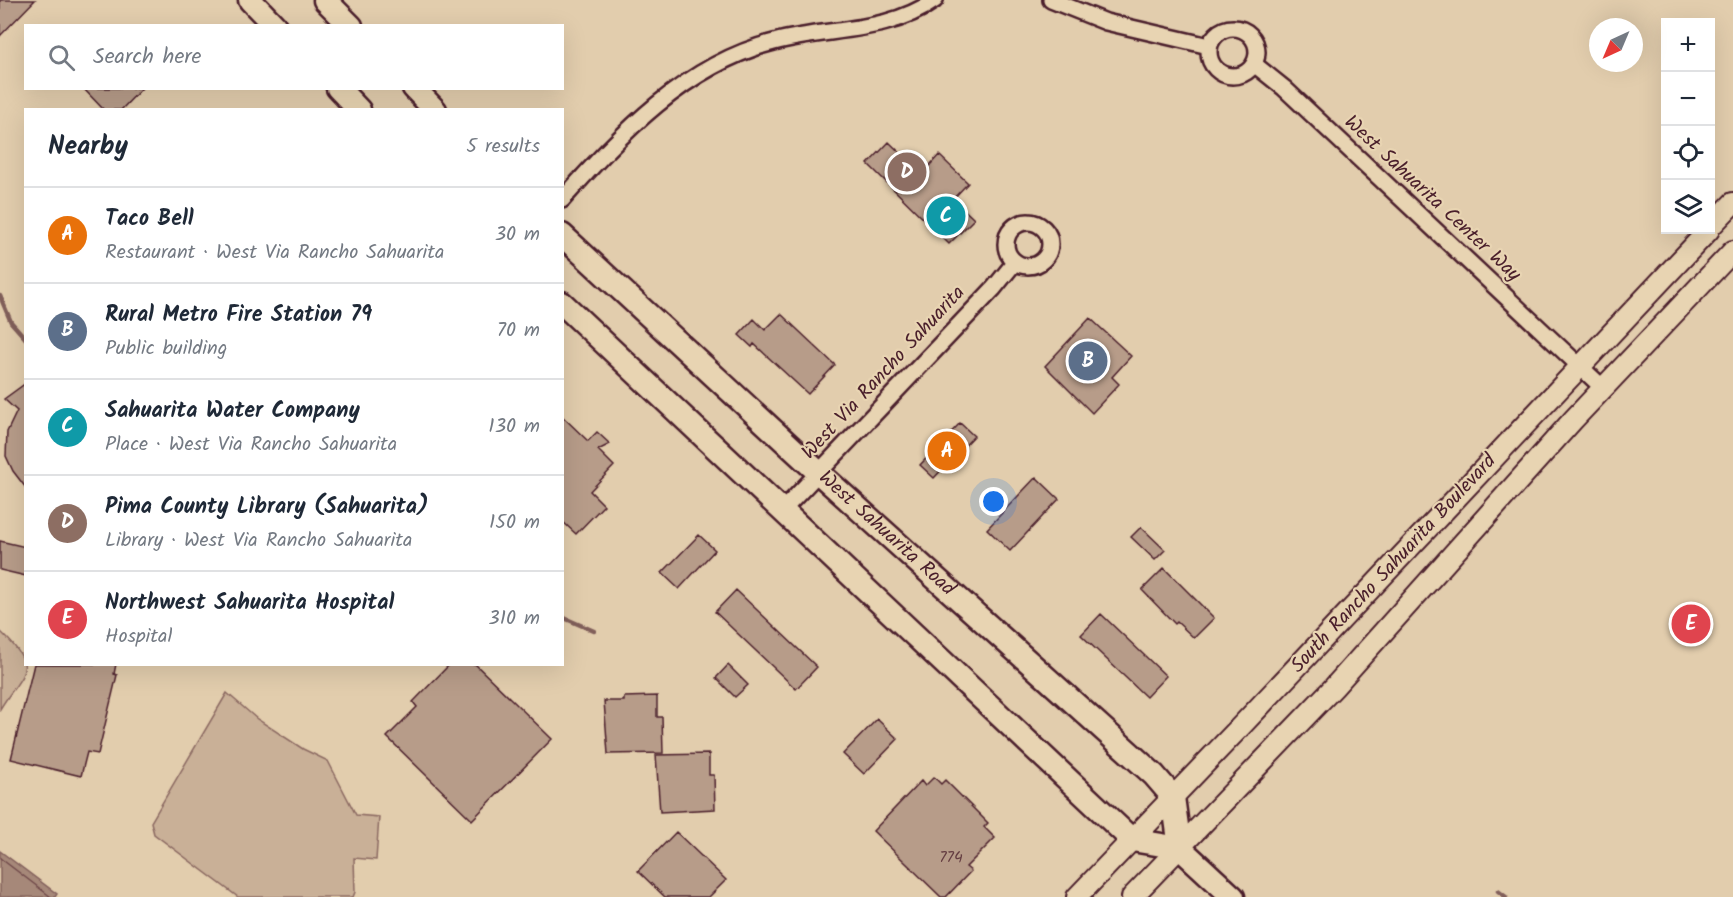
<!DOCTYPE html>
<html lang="en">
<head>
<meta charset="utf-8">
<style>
	:root { --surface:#fff; --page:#f6f6f7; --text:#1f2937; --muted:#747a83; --line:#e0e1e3; --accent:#c8321e }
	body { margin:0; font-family:Kalam,sans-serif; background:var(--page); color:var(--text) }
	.controls { position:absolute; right:18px; top:18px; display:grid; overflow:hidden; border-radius:0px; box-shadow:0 6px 24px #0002 }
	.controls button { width:54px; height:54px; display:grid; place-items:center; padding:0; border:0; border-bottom:2px solid var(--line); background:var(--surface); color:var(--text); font:30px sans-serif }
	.compass { position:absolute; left:1589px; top:18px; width:54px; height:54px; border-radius:50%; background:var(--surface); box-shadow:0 6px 24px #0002; rotate:224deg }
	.you { position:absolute; left:994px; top:502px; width:21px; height:21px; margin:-15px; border:4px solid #fff; border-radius:50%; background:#1a73e8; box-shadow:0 0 0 9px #1a73e833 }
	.badge { display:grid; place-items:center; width:39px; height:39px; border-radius:50%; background:var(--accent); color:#fff; font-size:20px; font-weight:700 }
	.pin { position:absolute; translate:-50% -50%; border:3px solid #fff; box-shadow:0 2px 6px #0006 }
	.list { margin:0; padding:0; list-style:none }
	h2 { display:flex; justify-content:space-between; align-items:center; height:78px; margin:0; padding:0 24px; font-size:26px }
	h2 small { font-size:20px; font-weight:400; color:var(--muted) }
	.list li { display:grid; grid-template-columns:39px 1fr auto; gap:18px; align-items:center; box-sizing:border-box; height:96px; padding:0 24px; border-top:2px solid var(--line) }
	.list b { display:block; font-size:22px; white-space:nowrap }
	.list p { margin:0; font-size:20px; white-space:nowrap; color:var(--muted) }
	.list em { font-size:20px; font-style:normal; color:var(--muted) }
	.icon { flex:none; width:33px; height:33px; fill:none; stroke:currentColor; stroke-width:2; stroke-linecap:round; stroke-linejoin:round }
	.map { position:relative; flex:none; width:1733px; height:897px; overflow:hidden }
	.search { position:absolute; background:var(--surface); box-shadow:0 6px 24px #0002; left:24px; top:24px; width:540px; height:66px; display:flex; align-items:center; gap:15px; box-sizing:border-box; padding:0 21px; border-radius:0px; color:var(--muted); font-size:22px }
	.panel { position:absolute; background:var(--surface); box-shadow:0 6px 24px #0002; left:24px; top:108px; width:540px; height:558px; border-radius:0px }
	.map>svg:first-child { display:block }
	.green { fill:#c9b097; stroke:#8a6861; stroke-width:1.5 }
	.water { fill:#a68879; stroke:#815e5a; stroke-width:1.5 }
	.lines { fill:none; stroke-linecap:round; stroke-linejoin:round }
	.shore { stroke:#6f494a; stroke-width:1.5 }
	.stream { stroke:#815e5a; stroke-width:4.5 }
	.building { fill:#b79c89; stroke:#4a1f2b; stroke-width:1.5 }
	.minor-casing { stroke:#4a1f2b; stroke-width:20 }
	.tertiary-casing { stroke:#4a1f2b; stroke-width:24 }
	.secondary-casing { stroke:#4a1f2b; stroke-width:27 }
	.minor { stroke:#e8d4b2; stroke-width:15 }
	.tertiary { stroke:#e8d4b2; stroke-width:20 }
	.secondary { stroke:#e8d4b2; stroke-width:22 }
	.labels { text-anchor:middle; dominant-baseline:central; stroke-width:4.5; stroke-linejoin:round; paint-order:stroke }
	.number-label { font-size:16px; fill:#653e42 }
	.street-label { font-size:20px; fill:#4a1f2b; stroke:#e8d4b2 }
</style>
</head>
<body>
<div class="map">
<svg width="1733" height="897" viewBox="0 0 1733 897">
	<rect width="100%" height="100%" fill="#e2cdad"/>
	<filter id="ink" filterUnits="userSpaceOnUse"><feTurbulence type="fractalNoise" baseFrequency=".0167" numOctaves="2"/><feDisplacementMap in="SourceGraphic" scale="12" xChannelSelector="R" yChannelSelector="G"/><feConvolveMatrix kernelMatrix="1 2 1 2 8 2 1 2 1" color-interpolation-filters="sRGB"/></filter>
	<g filter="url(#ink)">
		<path class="green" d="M 0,631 C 41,670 23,671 0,709 Z
			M 227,693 L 257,719 L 303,749 L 328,761 L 356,815 L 379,817 L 376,860 L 354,858 L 355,892 L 353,897 L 238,897 L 154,834 L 151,822 Z"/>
		<path class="water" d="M 0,851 L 57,894 L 55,897 L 0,897 Z"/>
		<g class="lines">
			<path class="shore" d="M 0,858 L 51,897"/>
			<path class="stream" d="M 0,296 L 11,322 L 26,339
				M 562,617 L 594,631
				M 1498,891 L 1506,897"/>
		</g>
		<path class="building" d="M 0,0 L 35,0 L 0,36 Z
			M 83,88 L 142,88 L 121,110 L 104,110 Z
			M 889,142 L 922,174 L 939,155 L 968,183 L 953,199 L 974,219 L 949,244 L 868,164 Z
			M 781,314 L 835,365 L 808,394 L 754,344 L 752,347 L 739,335 L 754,319 L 765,330 Z
			M 1090,318 L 1131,356 L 1112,377 L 1119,384 L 1092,413 L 1045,366 Z
			M 26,383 L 26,488 L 13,471 L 6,456 L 7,432 L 17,411 L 4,399 Z
			M 562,416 L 588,441 L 597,432 L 610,444 L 598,450 L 614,466 L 590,491 L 604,505 L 576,534 L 562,521 Z
			M 960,423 L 974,436 L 934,478 L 920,465 Z
			M 1036,477 L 1059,499 L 1010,551 L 987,529 Z
			M 1141,527 L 1165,550 L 1155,560 L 1131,537 Z
			M 699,535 L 715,550 L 679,589 L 662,573 Z
			M 0,541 L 26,547 L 26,576 L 0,570 Z
			M 1164,568 L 1214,618 L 1194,638 L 1177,622 L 1175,624 L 1142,590 Z
			M 736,590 L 817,667 L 796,689 L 715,612 Z
			M 1101,614 L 1166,676 L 1146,697 L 1081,635 Z
			M 34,664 L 116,664 L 114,674 L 117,675 L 98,754 L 87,752 L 81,776 L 11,759 Z
			M 450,664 L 475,664 L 552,739 L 472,820 L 387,737 L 417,707 L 413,702 Z
			M 728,665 L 748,685 L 735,697 L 716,678 Z
			M 657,696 L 657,717 L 662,717 L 663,753 L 608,754 L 604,701 L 624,701 L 624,697 Z
			M 877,719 L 898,739 L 864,774 L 843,754 Z
			M 709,754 L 709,775 L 714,775 L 715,809 L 660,812 L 656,755 Z
			M 934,777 L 941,784 L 945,780 L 988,823 L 984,827 L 995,838 L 966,867 L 971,871 L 946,897 L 941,897 L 873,831 L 921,781 L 925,786 Z
			M 676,832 L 726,880 L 709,897 L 665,897 L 638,871 Z"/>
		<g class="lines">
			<defs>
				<path id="minor" d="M 1051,0 L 1106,22 L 1209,46
					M1209 52a24 24 0 1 1 48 0a24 24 0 1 1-48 0Z
					M 1254,64 L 1284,88 L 1603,388
					M 562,200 C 621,134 686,64 774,42 C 829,27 887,34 935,0
					M1006 244a22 22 0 1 1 44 0a22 22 0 1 1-44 0Z
					M 782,511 L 994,288 L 1015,262"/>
				<path id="tertiary" d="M 1710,227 L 1733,203
					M 1077,897 L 1244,723 L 1709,230
					M 1132,897 L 1334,687 L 1573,420 L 1733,251"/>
				<g id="secondary">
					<path d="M 250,0 L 275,26"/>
					<path d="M 325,0 L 351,26"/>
					<path d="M 338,88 L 359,110"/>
					<path d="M 414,88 L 435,110"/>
					<path id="s1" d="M 562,235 L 819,473 L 1154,775 L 1173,797 L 1180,848"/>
					<path d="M 562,303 L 1132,840 L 1180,848 L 1233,897"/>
				</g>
			</defs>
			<use href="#minor" class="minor-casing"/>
			<use href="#tertiary" class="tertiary-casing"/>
			<use href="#secondary" class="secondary-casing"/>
			<use href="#minor" class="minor"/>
			<use href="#tertiary" class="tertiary"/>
			<use href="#secondary" class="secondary"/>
		</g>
	</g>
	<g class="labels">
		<g class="number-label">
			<text x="951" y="857">774</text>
		</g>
		<g class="street-label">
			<text transform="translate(1432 199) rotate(43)">West Sahuarita Center Way</text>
			<text transform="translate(884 373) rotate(-47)">West Via Rancho Sahuarita</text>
			<text stroke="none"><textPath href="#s1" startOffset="441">West Sahuarita Road</textPath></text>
			<text transform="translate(1394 564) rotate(-47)">South Rancho Sahuarita Boulevard</text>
		</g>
	</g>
</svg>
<div class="controls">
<button>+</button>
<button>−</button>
<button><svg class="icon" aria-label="locate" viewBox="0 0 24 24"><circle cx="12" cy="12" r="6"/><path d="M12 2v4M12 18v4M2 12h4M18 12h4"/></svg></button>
<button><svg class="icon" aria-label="layers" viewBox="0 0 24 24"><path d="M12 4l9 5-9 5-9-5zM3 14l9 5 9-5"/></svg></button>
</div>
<svg class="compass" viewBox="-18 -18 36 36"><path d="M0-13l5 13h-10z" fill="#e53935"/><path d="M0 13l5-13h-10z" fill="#747a83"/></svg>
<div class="you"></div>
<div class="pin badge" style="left:947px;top:451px;background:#e8710a">A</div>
<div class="pin badge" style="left:1088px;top:361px;background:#5c6f8a">B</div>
<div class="pin badge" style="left:946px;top:216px;background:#0f9aa8">C</div>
<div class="pin badge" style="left:907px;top:172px;background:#8d6e63">D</div>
<div class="pin badge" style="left:1691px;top:624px;background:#e0444e">E</div>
<div class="search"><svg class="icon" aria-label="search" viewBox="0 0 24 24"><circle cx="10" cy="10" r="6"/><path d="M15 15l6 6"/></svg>Search here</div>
<section class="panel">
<h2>Nearby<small>5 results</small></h2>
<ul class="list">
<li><span class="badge" style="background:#e8710a">A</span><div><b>Taco Bell</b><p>Restaurant · West Via Rancho Sahuarita</p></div><em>30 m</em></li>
<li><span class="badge" style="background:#5c6f8a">B</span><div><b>Rural Metro Fire Station 79</b><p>Public building</p></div><em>70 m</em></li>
<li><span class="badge" style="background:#0f9aa8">C</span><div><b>Sahuarita Water Company</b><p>Place · West Via Rancho Sahuarita</p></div><em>130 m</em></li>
<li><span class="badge" style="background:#8d6e63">D</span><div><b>Pima County Library (Sahuarita)</b><p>Library · West Via Rancho Sahuarita</p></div><em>150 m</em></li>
<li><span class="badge" style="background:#e0444e">E</span><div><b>Northwest Sahuarita Hospital</b><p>Hospital</p></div><em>310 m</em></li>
</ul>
</section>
</div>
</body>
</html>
